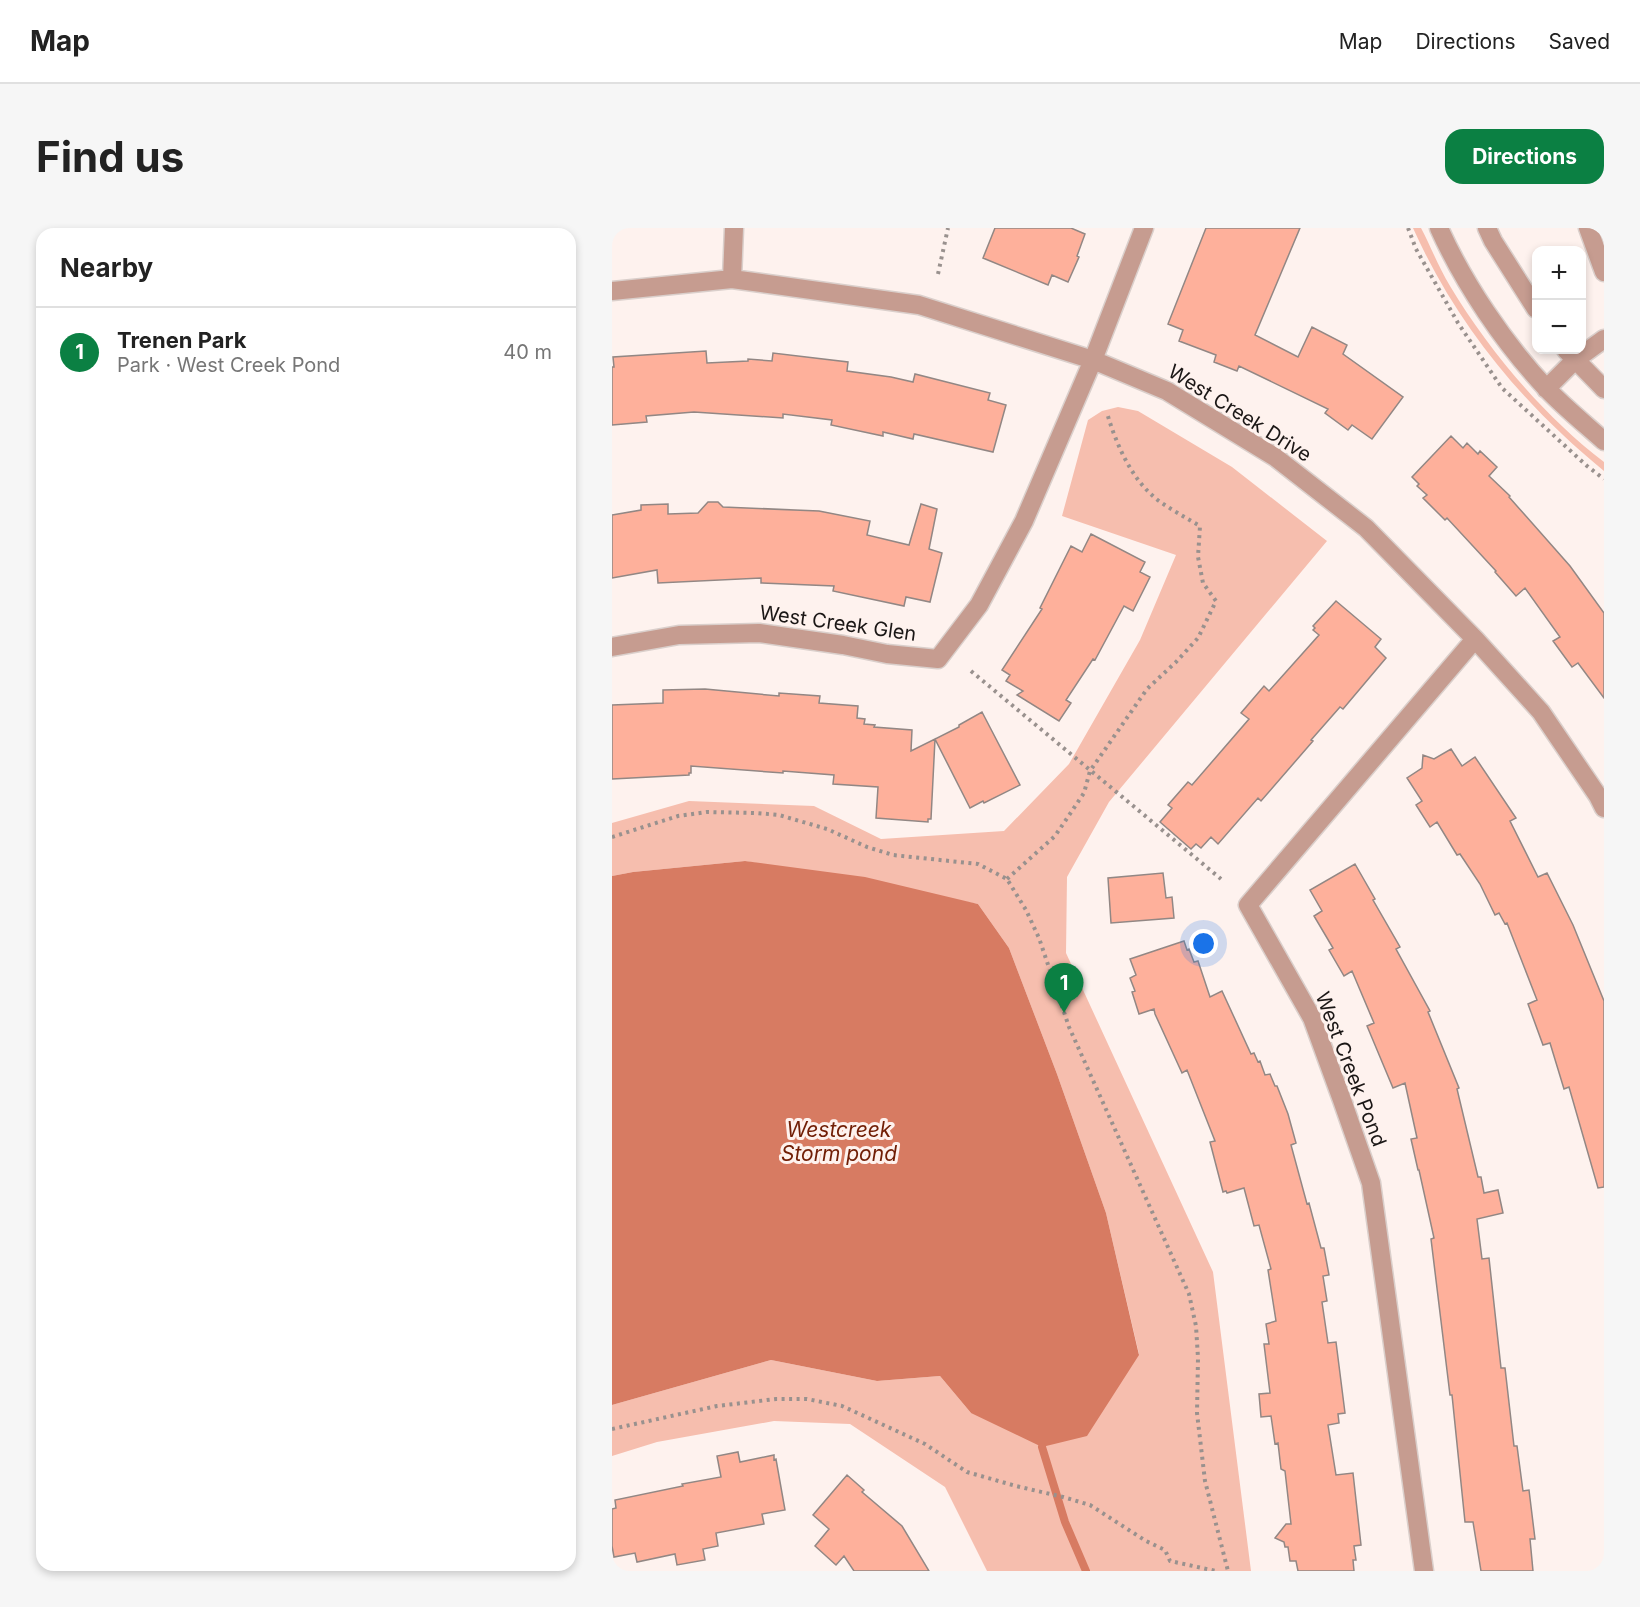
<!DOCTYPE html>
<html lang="en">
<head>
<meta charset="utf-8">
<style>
	:root { --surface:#fff; --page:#f6f6f6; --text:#222; --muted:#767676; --line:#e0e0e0; --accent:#0b8043 }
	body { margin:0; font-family:Inter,sans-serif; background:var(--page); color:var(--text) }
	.controls { position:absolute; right:18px; top:18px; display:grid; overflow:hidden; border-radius:12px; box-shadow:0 3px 9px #0003 }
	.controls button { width:54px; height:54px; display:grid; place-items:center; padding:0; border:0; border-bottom:2px solid var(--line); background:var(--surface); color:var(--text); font:30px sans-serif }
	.you { position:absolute; left:592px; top:716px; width:21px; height:21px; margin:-15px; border:4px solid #fff; border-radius:50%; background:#1a73e8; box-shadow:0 0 0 9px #1a73e833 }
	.badge { display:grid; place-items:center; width:39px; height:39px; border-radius:50%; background:var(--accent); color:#fff; font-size:20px; font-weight:700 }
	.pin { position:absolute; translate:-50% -50px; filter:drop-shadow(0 2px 3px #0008) }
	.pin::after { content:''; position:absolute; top:32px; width:21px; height:18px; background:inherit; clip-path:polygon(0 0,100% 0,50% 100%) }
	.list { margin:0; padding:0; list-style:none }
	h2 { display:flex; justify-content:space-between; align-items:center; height:78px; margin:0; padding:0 24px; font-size:26px }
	h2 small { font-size:20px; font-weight:400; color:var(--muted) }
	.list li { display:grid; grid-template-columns:39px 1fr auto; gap:18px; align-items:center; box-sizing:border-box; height:90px; padding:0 24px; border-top:2px solid var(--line) }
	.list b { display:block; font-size:22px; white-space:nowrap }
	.list p { margin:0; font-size:20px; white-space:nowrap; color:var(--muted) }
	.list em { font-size:20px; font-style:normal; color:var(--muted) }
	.map { position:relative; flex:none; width:992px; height:1343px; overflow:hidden; border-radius:18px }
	header { display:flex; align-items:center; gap:36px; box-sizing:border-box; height:84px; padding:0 30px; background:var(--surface); border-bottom:2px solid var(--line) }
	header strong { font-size:28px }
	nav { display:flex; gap:33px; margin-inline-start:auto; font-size:21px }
	.intro { display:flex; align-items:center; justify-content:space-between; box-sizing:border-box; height:144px; padding:0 36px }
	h1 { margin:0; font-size:42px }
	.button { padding:15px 27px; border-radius:18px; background:var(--accent); color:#fff; font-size:21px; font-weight:700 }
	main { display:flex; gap:36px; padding:0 36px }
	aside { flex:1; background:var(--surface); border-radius:18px; box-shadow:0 3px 9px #0003 }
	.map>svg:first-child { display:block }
	.green { fill:#f6beae }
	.water { fill:#d77b62 }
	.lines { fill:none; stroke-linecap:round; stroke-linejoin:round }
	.stream { stroke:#d77b62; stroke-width:8 }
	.building { fill:#feb09b; stroke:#928784; stroke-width:1.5 }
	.minor-casing { stroke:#dacfcb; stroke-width:21 }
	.path { stroke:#99918e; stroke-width:4; stroke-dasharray:3 4.5; stroke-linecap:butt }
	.minor { stroke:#c69c90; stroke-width:18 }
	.labels { text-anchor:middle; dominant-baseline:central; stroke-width:6; stroke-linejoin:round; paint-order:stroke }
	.street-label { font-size:20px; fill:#1a1615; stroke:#fef2ee }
	.water-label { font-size:21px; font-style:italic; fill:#711e05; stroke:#fef2ee }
</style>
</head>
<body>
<header>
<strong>Map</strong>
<nav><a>Map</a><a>Directions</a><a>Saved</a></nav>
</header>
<div class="intro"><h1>Find us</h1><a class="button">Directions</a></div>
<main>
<aside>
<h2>Nearby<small></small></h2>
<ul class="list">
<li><span class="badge">1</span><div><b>Trenen Park</b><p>Park · West Creek Pond</p></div><em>40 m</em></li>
</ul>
</aside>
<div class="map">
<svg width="992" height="1343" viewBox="0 0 992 1343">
	<rect width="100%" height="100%" fill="#fef2ee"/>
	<path class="green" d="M 801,0 L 809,0 C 819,19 827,40 838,58 C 877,123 932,188 992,234 L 992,243 C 911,177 844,96 801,0 Z
		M 506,179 L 526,183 L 620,239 L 715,313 L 497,574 L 455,649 L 454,725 L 601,1044 L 639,1343 L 375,1343 L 333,1259 L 238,1196 L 162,1193 L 45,1214 L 0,1228 L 0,1177 L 159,1132 L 265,1153 L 328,1148 L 359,1185 L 527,1126 L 494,985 L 445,846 L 397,720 L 366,676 L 133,633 L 21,644 L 0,648 L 0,595 L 77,573 L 202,578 L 269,611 L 392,603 L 457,536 L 528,412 L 564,327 L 450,288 L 476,192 L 490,183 Z"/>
	<path class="water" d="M 133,633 L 253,649 L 366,676 L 397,720 L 445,846 L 494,985 L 527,1127 L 475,1208 L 430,1219 L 359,1185 L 328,1148 L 265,1153 L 159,1132 L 0,1177 L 0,648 L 21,644 Z"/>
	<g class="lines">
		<path class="stream" d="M 430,1219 L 453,1294 L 474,1343"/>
	</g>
	<path class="building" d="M 383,0 L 459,0 L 473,6 L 465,28 L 467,29 L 456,54 L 440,47 L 436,57 L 371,30 Z
		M 594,0 L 688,0 L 643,107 L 686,129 L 700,99 L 735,117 L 731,126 L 791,169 L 760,211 L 740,197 L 736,202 L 713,185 L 716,181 L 627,138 L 625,143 L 602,134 L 604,127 L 567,113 L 571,102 L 556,96 Z
		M 94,123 L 95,135 L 136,133 L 136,131 L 160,133 L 161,125 L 236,134 L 235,143 L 279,149 L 301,154 L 303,146 L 378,165 L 376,172 L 394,177 L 381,224 L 302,206 L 301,211 L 271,204 L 271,208 L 219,197 L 220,192 L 171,186 L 171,190 L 82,184 L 34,188 L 35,194 L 0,197 L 0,139 L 2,139 L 1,129 Z
		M 839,208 L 851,220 L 855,215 L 866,226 L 868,223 L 885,239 L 877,248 L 898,268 L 897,269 L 958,338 L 992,385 L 992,470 L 966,435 L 960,439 L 941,413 L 948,409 L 913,360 L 904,368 L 883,344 L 884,343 L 835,290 L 833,292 L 811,270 L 815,267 L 805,258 L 807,256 L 800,249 Z
		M 96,274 L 106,274 L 111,279 L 207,283 L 258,293 L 255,307 L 297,317 L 309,276 L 325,281 L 317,321 L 330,325 L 318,374 L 294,369 L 292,378 L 221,363 L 222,358 L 149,355 L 149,350 L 46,355 L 45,342 L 0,350 L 0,287 L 29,282 L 29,277 L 56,276 L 56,286 L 86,285 Z
		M 479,306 L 533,334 L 528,344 L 538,349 L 521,383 L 512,378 L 483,432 L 481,431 L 454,472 L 459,475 L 447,493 L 405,467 L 411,463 L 394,453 L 398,447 L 390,442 L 430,381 L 428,380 L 459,318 L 470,324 Z
		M 724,373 L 769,411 L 763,419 L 774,430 L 731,481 L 728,479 L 699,512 L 701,513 L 649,573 L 646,570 L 606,616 L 599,609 L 589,620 L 584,616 L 579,621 L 548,594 L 560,580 L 556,577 L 576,554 L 580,557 L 637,491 L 629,485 L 652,458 L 657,463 L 707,407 L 701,402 L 703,400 L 701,398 Z
		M 93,461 L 167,468 L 167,465 L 208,468 L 207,475 L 246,478 L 245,490 L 253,491 L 252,496 L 263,497 L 262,499 L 300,502 L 299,523 L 323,511 L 319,591 L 316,591 L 316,594 L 264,590 L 266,559 L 221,556 L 222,547 L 171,543 L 171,545 L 79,538 L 79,545 L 77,545 L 77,547 L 0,551 L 0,477 L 51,475 L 51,462 Z
		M 370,484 L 408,557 L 372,575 L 371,573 L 358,580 L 323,511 L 347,499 L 347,497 Z
		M 839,521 L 850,538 L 863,529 L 904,590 L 898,593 L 926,649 L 935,645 L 961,697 L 992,773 L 992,959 L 986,960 L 957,859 L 952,861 L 938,815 L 931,817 L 916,776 L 925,772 L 895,695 L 893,696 L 887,685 L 883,687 L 868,656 L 848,626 L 845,627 L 825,594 L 818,599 L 804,577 L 810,573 L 795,550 L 810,540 L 811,527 L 822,531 Z
		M 743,636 L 763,671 L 761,672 L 788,719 L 784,721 L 818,783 L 816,784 L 847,860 L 845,861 L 866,949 L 869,949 L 872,965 L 886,962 L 891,985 L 865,991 L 870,1031 L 877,1030 L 889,1140 L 893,1140 L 902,1218 L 905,1218 L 911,1263 L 917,1262 L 923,1311 L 918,1311 L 921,1343 L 869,1343 L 861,1294 L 853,1294 L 840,1167 L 838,1167 L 819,1011 L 822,1010 L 807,942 L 806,942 L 799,911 L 805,910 L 793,855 L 781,860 L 755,798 L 762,795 L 740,743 L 732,748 L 717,722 L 721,720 L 702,688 L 710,683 L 698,662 Z
		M 551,645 L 554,670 L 560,669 L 562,690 L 499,695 L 496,650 Z
		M 572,713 L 575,722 L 577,721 L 582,734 L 586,733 L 598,769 L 610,763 L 639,826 L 642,825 L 646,834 L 648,833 L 653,847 L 658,846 L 663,858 L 665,858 L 676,886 L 684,915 L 679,917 L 695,976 L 697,975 L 709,1020 L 712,1020 L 717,1047 L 711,1048 L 715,1073 L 710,1074 L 716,1115 L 724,1114 L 733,1185 L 726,1186 L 727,1195 L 716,1197 L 724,1247 L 741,1245 L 749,1317 L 742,1318 L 744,1332 L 741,1332 L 742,1343 L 686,1343 L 684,1333 L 678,1333 L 676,1319 L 673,1319 L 672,1314 L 663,1310 L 674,1296 L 679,1296 L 673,1243 L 669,1241 L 666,1215 L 663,1216 L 659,1188 L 649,1189 L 647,1166 L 658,1165 L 652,1116 L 657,1116 L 654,1096 L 664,1093 L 656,1042 L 659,1041 L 647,997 L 642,998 L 632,960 L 615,965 L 614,963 L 611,964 L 598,914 L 603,913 L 575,842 L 570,845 L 543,786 L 542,781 L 527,786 L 520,764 L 523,763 L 518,750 L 524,747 L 518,731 Z
		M 126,1224 L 128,1234 L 162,1227 L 162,1232 L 164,1231 L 173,1282 L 150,1286 L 152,1296 L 104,1305 L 106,1318 L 91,1321 L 93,1332 L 65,1337 L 63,1326 L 25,1334 L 23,1325 L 2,1329 L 0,1318 L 0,1281 L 4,1280 L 3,1272 L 71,1258 L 70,1256 L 109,1249 L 105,1228 Z
		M 235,1247 L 252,1262 L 250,1264 L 290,1298 L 317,1343 L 242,1343 L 232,1328 L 224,1337 L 203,1318 L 217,1301 L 201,1287 Z"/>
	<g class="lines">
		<defs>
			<path id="minor" d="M 827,0 C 852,56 892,115 934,160 C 952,179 973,196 992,213
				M 875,0 L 881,13 L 924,81
				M 976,0 L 992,44
				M 120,51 L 122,0
				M 0,63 L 120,51 L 307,77 L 481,132 L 555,163 L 663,229 L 754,300 L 863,411 L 929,484 L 986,568 L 992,580
				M 954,122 L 992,161
				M 934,161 L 963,132 L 992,111
				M 0,419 L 67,407 L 147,405 L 231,417 L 275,426 L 326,431 L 367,377 L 412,293 L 481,132 L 532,0
				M 812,1343 L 759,955 L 730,872 L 700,790 L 636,677 L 863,411"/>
		</defs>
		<use href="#minor" class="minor-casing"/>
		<path class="path" d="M 796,0 L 804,21 L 846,95 L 890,160 L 975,238 L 992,251
			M 326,46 L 336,0
			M 359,443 L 609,651
			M 0,609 L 66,588 L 95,584 L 144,585 L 167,587 L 215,601 L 255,619 L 281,627 L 366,636 L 395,651 L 414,682 L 427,710 L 457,799 L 577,1066 L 584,1098 L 586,1130 L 585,1185 L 593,1253 L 616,1343
			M 395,651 L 443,608 L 472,565 L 478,543 L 535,461 L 564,434 L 586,410 L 604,373 L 591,355 L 586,329 L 588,298 C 574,290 560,282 547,273 C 520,253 504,216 495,185
			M 0,1201 L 105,1178 L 164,1171 L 195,1171 L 230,1178 L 313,1216 L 355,1244 L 404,1258 L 451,1269 L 478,1277 L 534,1313 L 553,1322 L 558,1333 L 604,1343"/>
		<use href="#minor" class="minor"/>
	</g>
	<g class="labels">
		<g class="street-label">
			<text transform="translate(628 185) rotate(32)">West Creek Drive</text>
			<text transform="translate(226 395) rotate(8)">West Creek Glen</text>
			<text transform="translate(739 841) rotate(69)">West Creek Pond</text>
		</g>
		<g class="water-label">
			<text x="227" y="901">Westcreek<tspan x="227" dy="24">Storm pond</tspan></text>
		</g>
	</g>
</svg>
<div class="controls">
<button>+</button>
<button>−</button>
</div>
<div class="you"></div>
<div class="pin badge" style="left:452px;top:785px">1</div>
</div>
</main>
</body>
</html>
